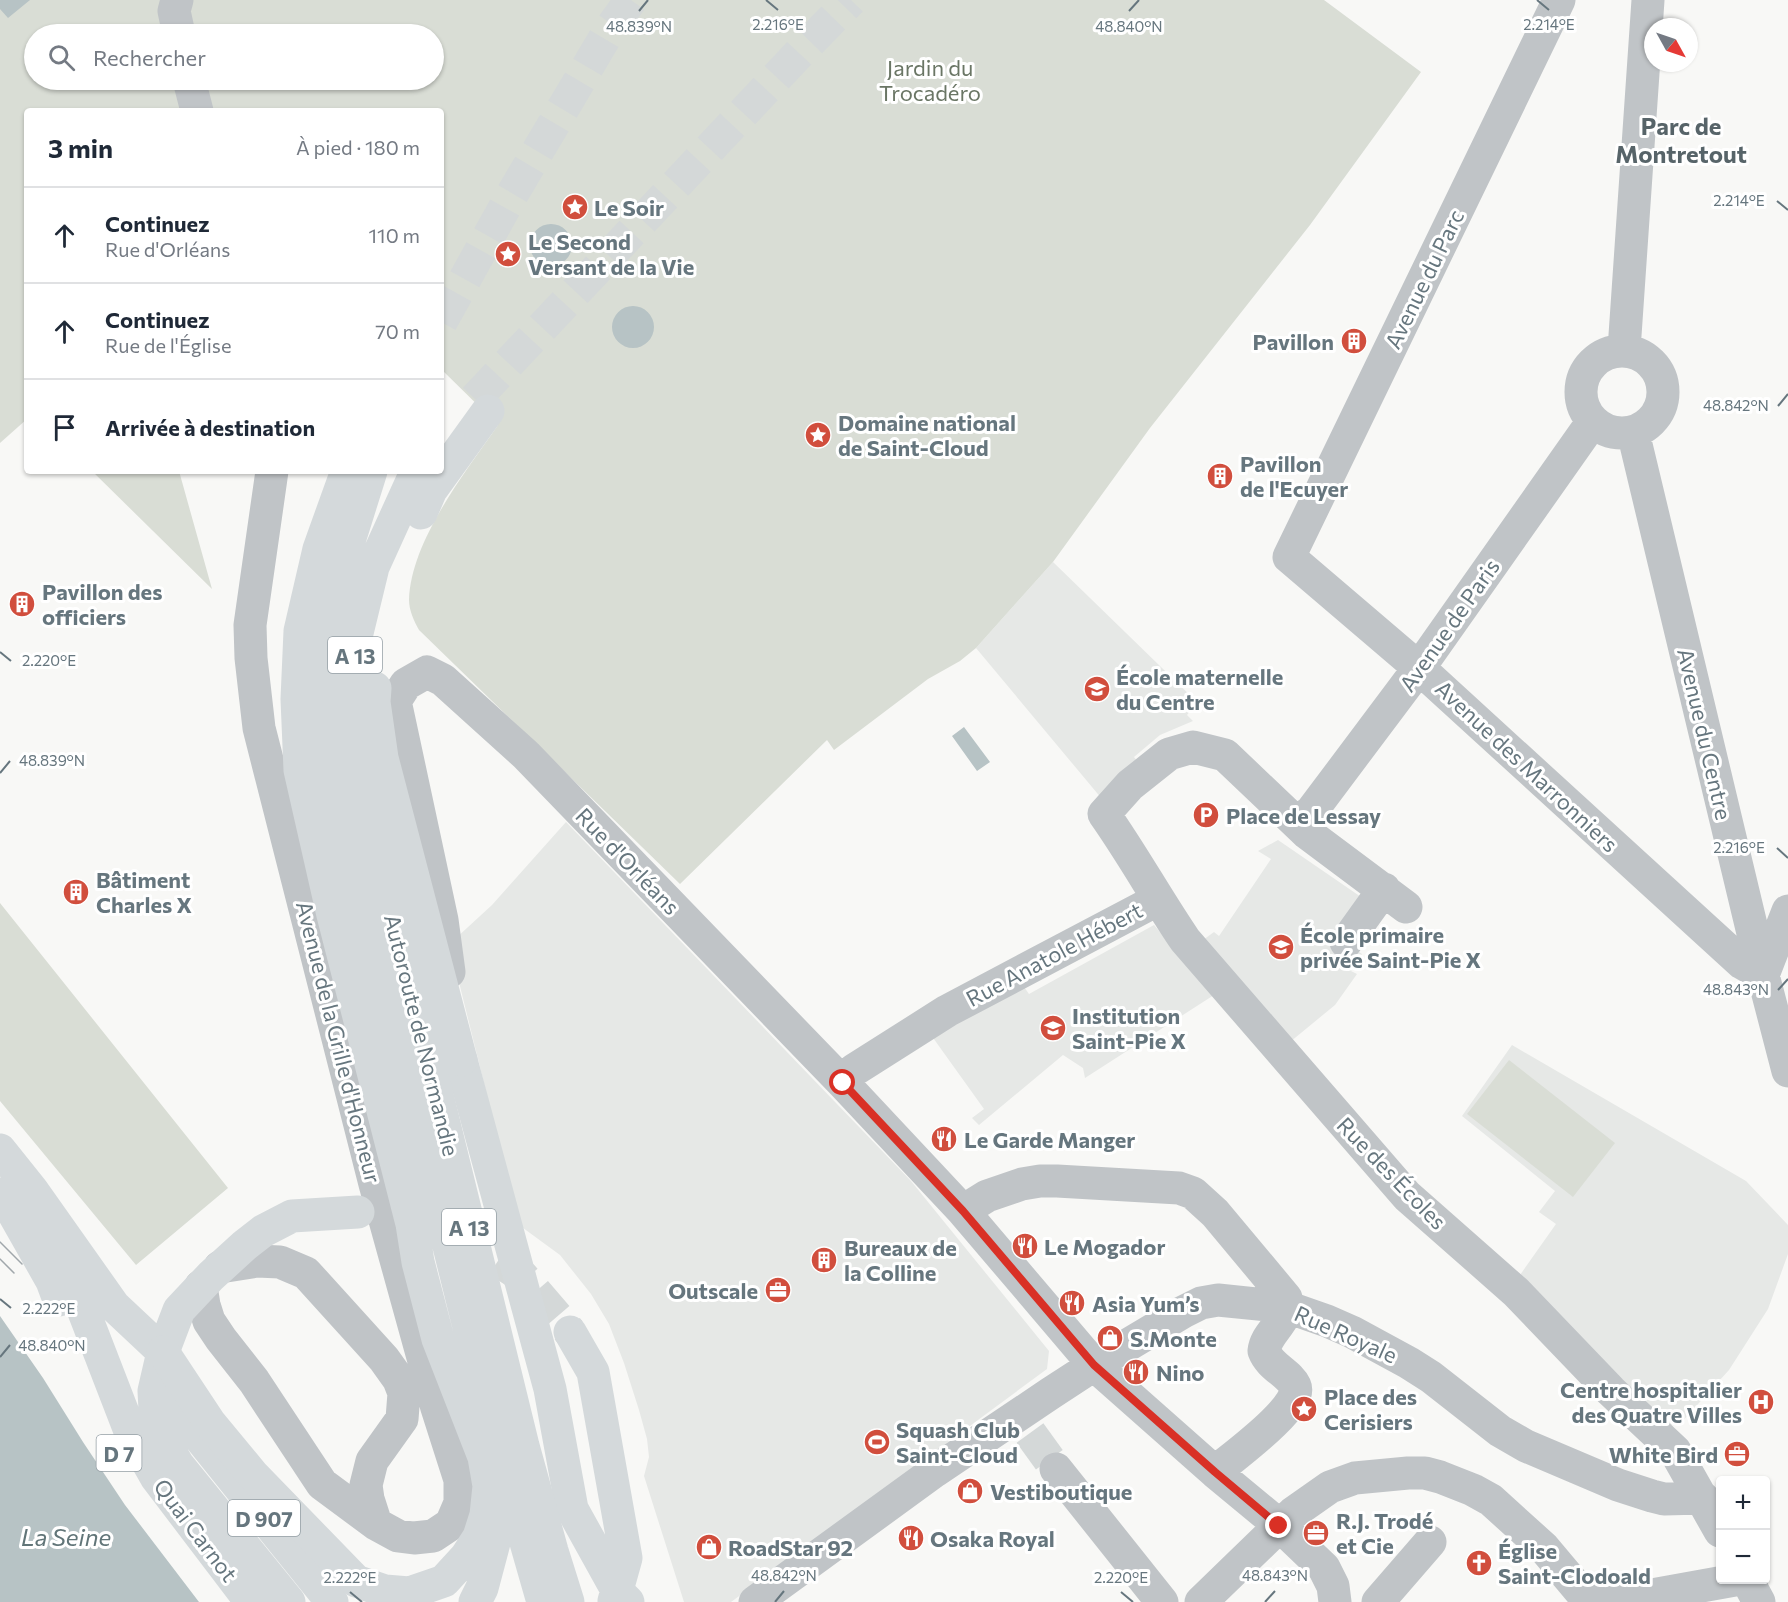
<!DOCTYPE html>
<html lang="fr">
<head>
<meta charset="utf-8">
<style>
	:root { --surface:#fff; --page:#f2f2f3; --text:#1f2937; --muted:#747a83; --line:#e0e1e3 }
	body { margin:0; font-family:Commissioner,sans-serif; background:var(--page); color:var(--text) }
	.controls { position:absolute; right:18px; bottom:18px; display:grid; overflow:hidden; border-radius:6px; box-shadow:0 2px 4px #0004 }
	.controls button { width:54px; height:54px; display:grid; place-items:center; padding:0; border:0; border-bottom:2px solid var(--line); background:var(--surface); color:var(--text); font:30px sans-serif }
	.compass { position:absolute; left:1644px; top:18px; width:54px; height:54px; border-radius:50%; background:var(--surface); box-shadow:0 2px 4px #0004; rotate:130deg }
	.stop { position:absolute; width:18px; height:18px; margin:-14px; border:4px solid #d93025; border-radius:50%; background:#fff }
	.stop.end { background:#d93025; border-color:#fff; box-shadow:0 2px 6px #0008 }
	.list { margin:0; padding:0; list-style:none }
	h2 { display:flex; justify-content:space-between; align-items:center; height:78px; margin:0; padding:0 24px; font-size:26px }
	h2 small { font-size:20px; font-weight:400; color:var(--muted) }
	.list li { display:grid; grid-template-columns:39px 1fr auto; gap:18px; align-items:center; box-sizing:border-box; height:96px; padding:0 24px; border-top:2px solid var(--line) }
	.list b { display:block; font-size:22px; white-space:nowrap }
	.list p { margin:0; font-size:20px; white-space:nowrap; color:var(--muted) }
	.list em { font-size:20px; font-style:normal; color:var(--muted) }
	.icon { flex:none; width:33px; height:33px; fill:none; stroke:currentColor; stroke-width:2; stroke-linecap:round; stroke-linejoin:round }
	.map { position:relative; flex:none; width:1788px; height:1602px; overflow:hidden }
	.search { position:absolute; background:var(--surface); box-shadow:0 2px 4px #0004; left:24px; top:24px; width:420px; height:66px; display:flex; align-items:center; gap:15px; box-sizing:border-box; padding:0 21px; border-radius:33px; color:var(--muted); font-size:22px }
	.panel { position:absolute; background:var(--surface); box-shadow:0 2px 4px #0004; left:24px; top:108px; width:420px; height:366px; border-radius:6px }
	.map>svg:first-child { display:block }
	.built { fill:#e6e8e6 }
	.green { fill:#d9ddd5; fill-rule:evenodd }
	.water { fill:#b7c3c5 }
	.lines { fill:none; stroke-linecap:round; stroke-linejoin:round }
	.minor-tunnel { stroke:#d4d8d8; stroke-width:33; stroke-dasharray:33 16; stroke-linecap:butt }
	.major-tunnel { stroke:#d4d8d8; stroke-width:33; stroke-dasharray:33 16; stroke-linecap:butt }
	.highway-tunnel { stroke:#d4d8d8; stroke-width:33; stroke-dasharray:33 16; stroke-linecap:butt }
	.minor { stroke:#c0c4c7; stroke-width:33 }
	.major { stroke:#d4d9db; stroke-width:33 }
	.highway { stroke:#d4d9db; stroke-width:33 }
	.tram { stroke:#a0a7ab; stroke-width:1.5 }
	.route { stroke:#d93025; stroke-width:8 }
	.ticks { fill:none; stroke:#66767e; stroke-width:2 }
	.labels { text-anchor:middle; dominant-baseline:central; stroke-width:6; stroke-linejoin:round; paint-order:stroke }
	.shield { fill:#fff; stroke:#949fa5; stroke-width:1.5 }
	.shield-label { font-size:21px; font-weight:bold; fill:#66767e }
	.park-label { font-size:22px; fill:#6a7665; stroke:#fff }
	.poi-label { font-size:22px; font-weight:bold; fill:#66767e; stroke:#fff; text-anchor:start }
	.street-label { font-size:22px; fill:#66767e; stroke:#fff }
	.neighbourhood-label { font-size:24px; font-weight:bold; fill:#576469; stroke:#fff }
	.water-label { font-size:24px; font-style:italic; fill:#617578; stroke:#fff }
	.ticks-label { font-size:15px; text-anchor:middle; fill:#66767e; stroke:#fff; stroke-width:6; stroke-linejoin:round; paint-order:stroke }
</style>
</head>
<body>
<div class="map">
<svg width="1788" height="1602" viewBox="0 0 1788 1602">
	<rect width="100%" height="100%" fill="#f8f8f6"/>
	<path class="built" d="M 1053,562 L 1197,702 L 1187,715 L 1193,721 L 1160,735 L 1134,757 L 1137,761 L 1102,799 L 976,648 Z
		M 566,822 L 911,1181 L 1049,1351 L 1047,1369 L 731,1602 L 684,1602 L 644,1476 L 649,1457 L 647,1439 L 639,1410 L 624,1363 L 609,1324 L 591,1294 L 560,1255 L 519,1225 L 456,970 L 455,939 L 492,905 Z
		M 1278,840 L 1364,899 L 1338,937 L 1362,954 L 1351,971 L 1357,974 L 1335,1005 L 1290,1042 L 1203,940 L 1214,932 L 1219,936 L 1271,859 L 1258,851 Z
		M 1154,925 L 1214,995 L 1085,1078 L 1083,1068 L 1063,1055 L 979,1125 L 972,1118 L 984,1109 L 931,1035 L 1022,984 L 1029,994 Z
		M 1512,1045 L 1746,1181 L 1788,1225 L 1788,1254 L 1768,1309 L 1729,1370 L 1678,1426 L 1663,1424 L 1520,1275 L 1556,1224 L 1539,1212 L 1555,1191 L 1462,1116 Z"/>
	<path class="green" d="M 0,0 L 1324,0 L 1421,72 L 1310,225 L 1150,428 L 1053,562 L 976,648 L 960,661 L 928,679 L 834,750 L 827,740 L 680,884 L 419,630 C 414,621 409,610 409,600 C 411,540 465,473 498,425 L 441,369 L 441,111 L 27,111 L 27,419 L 0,443 ZM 34,34 L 434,34 L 434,80 L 34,80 Z
		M 92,471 L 179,471 L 212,589 Z
		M 0,903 L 228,1188 L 136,1265 L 0,1101 Z
		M 1509,1060 L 1615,1143 L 1573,1197 L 1467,1114 Z"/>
	<path class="water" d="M 0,0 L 30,0 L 8,18 L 0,9 Z
		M530 245a21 21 0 1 1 42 0a21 21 0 1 1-42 0Z
		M612 327a21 21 0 1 1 42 0a21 21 0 1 1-42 0Z
		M 964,727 L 990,762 L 977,771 L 952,736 Z
		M 0,1316 L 43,1378 L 83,1442 L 125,1505 L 199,1602 L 0,1602 Z"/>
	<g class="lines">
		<path class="minor-tunnel" d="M 1030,1433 L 1056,1469"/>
		<path class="major-tunnel" d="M 457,1234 L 522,1276 L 570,1332"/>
		<path class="highway-tunnel" d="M 441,322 L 510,198 L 610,29 L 631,0
			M 475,399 L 806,46 L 851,0"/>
		<path class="minor" d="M 177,0 L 174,11 L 179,34
			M 1559,0 L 1289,557 L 1419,668 L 1742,963 L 1763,975 L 1788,911
			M 189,80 L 197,111
			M 1624,350 L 1648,0
			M1581 392a41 41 0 1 1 82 0a41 41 0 1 1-82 0Z
			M 1633,432 L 1763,975 L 1788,1071
			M 1296,822 L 1311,812 L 1419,668 L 1593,421
			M 1406,907 L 1307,833 L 1225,755 L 1193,747 L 1169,754 L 1130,785 L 1104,814 C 1133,855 1157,899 1185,940 L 1407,1196 L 1516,1292 L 1611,1391 L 1675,1451 L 1720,1531
			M 1346,942 L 1384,889
			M 449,972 L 442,920 L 395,701 L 406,684 L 427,672 L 443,680 L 526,755 L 843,1083 L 963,1211 L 1094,1365 L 1215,1472 L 1279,1525 L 1324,1568 L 1333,1586 L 1335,1602
			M 843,1083 L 854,1070 L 947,1011 L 1157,900
			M 963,1211 L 987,1196 L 1022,1184 L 1040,1181 L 1057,1181 L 1179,1188 L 1193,1193 L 1215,1213 L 1286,1298 C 1291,1321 1266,1331 1264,1351 C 1270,1367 1289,1373 1295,1386 C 1304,1406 1230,1459 1215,1472
			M 220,1267 L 257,1261 L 280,1262 L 306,1273 L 384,1359 L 399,1380 L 404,1393 L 402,1419 L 372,1461 L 366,1485 L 368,1499 L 376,1524
			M 201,1286 L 204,1305 L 209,1321 L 221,1339 L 254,1381 L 322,1484 L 376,1524 L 398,1536 L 414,1538 L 433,1536 L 451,1524 L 460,1503 L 460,1480 L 437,1408 L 375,1184 L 259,728 L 251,658 L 250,625 L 272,471
			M 1056,1469 L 1162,1602
			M 1747,1580 L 1759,1602
			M 755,1602 L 935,1471 L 1051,1393 L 1094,1365 L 1183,1312 L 1201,1303 L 1218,1300 L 1287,1307 L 1327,1321 L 1352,1332 L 1409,1363 L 1431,1377 L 1500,1431 L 1526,1446 L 1618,1485 L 1652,1496 L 1664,1499 L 1703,1498
			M 1201,1602 L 1293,1513 L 1330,1487 L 1355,1478 L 1408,1473 L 1425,1473 L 1440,1477 L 1473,1490 L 1491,1500 L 1544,1548 L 1581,1592 L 1588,1599 L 1597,1602
			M 1378,1602 L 1430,1542
			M 1613,1602 L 1735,1580"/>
		<path class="major" d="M 461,1060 L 550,1389 L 572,1509 L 618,1592 L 628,1602
			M 0,1150 L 32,1190 L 114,1306 L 163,1352 L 175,1399 L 196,1433 L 332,1602
			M 0,1194 L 10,1207 L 52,1281 L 59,1300
			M 62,1255 L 130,1431 L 156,1477 L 251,1602
			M 570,1332 L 593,1372 L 626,1558 L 614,1601
			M 289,1602 L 178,1465 L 156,1428 L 154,1391 L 163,1352 L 179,1310 L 211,1276 L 245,1245 L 263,1231 L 292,1216 L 358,1212"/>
		<path class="highway" d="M 371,471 L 344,557 L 329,634 L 327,700 L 330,766 L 500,1452 L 543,1602
			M 420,471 L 412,481 L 373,567 L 356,637 L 353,701 L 357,762 L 377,850 L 523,1446 L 552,1551 L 568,1602
			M 421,513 L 431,490 L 488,411
			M 375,688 L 374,702 L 382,758 L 461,1060
			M 163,1352 L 210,1423 L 253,1475 L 356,1581 L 385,1591 L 409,1593 L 444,1581 L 466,1557 L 479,1537 L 486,1515 L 489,1486 L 484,1457 L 438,1339 L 418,1262 L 412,1224 L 333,915 L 300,770 L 297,699 L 300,631 L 319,549 L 347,471
			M 475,1602 L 482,1588 L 500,1520"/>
		<path class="tram" d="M 0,1242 L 22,1264
			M 0,1259 L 14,1273"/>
	</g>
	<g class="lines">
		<path class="route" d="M 843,1083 L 963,1211 L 1094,1365 L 1215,1472 L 1279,1526"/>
	</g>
	<path class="ticks" d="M 766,0 L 778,10M 1537,0 L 1549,10M 639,11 L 648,0M 1129,11 L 1139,0M 1777,201 L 1788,210M 1778,406 L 1788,394M 0,652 L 11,661M 0,773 L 10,761M 1777,848 L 1788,858M 1778,990 L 1788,979M 0,1299 L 11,1308M 0,1357 L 10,1345M 350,1592 L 362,1602M 1121,1592 L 1133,1602M 775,1602 L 784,1591M 1265,1602 L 1275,1591"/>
	<defs>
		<symbol id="sight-disc" viewBox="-11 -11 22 22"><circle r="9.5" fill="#d14e3d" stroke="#fff"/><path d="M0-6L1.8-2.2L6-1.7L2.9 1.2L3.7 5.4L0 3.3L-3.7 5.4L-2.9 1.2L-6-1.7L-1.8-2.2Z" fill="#fff"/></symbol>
		<symbol id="building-disc" viewBox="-11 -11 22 22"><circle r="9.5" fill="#d14e3d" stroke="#fff"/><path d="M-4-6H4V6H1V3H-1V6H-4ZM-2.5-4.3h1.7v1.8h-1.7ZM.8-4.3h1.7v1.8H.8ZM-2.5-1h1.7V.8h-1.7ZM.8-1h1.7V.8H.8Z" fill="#fff"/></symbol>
		<symbol id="school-disc" viewBox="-11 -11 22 22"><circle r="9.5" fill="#d14e3d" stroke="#fff"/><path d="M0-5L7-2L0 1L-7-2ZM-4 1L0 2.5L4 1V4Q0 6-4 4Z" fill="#fff"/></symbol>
		<symbol id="parking-disc" viewBox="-11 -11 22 22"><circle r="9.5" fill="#d14e3d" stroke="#fff"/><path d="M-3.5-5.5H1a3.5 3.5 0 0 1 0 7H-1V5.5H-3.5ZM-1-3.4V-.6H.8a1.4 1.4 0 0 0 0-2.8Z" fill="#fff"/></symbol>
		<symbol id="restaurant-disc" viewBox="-11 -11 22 22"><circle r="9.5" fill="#d14e3d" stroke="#fff"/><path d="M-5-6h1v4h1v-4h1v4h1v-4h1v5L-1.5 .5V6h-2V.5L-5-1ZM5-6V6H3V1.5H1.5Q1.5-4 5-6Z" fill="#fff"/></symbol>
		<symbol id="office-disc" viewBox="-11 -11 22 22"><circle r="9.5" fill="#d14e3d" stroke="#fff"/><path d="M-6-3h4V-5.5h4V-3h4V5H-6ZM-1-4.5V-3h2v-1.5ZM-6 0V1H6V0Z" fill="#fff"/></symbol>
		<symbol id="shop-disc" viewBox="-11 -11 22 22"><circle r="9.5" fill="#d14e3d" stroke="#fff"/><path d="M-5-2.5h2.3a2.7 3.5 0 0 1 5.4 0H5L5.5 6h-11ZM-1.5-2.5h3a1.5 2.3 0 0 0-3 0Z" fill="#fff"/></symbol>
		<symbol id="hospital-disc" viewBox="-11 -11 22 22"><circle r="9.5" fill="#d14e3d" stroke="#fff"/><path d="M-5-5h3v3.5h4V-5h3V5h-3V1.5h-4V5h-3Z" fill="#fff"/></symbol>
		<symbol id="stadium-disc" viewBox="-11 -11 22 22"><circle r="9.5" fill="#d14e3d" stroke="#fff"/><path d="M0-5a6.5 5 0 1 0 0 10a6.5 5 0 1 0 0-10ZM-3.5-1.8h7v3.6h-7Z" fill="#fff"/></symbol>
		<symbol id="church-disc" viewBox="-11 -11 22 22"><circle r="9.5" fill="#d14e3d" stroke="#fff"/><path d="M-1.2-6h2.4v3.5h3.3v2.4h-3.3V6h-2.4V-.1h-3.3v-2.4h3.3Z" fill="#fff"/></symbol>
	</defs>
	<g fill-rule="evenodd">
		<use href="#sight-disc" x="560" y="192" width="30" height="30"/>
		<use href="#sight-disc" x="493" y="239" width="30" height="30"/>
		<use href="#building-disc" x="1339" y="326" width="30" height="30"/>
		<use href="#sight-disc" x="803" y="420" width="30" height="30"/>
		<use href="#building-disc" x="1205" y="461" width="30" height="30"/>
		<use href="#building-disc" x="7" y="589" width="30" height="30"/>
		<use href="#school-disc" x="1082" y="674" width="30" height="30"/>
		<use href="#parking-disc" x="1191" y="800" width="30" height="30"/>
		<use href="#building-disc" x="61" y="877" width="30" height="30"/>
		<use href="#school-disc" x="1266" y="932" width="30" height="30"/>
		<use href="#school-disc" x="1038" y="1013" width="30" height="30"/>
		<use href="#restaurant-disc" x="929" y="1124" width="30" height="30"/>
		<use href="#restaurant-disc" x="1010" y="1231" width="30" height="30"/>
		<use href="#building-disc" x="809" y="1245" width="30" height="30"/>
		<use href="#office-disc" x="763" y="1275" width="30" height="30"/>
		<use href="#restaurant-disc" x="1057" y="1288" width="30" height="30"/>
		<use href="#shop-disc" x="1095" y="1323" width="30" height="30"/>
		<use href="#restaurant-disc" x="1121" y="1357" width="30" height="30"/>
		<use href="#hospital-disc" x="1746" y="1387" width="30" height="30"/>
		<use href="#sight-disc" x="1289" y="1394" width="30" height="30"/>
		<use href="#stadium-disc" x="862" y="1427" width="30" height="30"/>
		<use href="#office-disc" x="1722" y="1439" width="30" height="30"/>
		<use href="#shop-disc" x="955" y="1476" width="30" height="30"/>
		<use href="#office-disc" x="1301" y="1518" width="30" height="30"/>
		<use href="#restaurant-disc" x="896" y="1523" width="30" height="30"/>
		<use href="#shop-disc" x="694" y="1532" width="30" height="30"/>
		<use href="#church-disc" x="1464" y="1548" width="30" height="30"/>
	</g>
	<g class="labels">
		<g class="shield">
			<rect x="328" y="637" width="54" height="36" rx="4.5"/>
			<rect x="442" y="1209" width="54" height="36" rx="4.5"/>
			<rect x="96.5" y="1435" width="45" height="36" rx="4.5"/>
			<rect x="228" y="1500" width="72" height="36" rx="4.5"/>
		</g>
		<g class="shield-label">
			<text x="355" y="655">A 13</text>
			<text x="469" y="1227">A 13</text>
			<text x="119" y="1453">D 7</text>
			<text x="264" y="1518">D 907</text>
		</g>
		<g class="park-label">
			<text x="930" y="67">Jardin du<tspan x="930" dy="25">Trocadéro</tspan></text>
		</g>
		<g class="poi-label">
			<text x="594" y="207">Le Soir</text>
			<text x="528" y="241">Le Second<tspan x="528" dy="25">Versant de la Vie</tspan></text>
			<text x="1334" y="341" text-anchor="end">Pavillon</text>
			<text x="838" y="422">Domaine national<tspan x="838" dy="25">de Saint-Cloud</tspan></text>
			<text x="1240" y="463">Pavillon<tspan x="1240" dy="25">de l'Ecuyer</tspan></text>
			<text x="42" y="591">Pavillon des<tspan x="42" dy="25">officiers</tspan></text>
			<text x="1116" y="676">École maternelle<tspan x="1116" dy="25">du Centre</tspan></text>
			<text x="1226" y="815">Place de Lessay</text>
			<text x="96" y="879">Bâtiment<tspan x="96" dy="25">Charles X</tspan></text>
			<text x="1300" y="934">École primaire<tspan x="1300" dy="25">privée Saint-Pie X</tspan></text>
			<text x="1072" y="1015">Institution<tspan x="1072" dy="25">Saint-Pie X</tspan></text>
			<text x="964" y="1139">Le Garde Manger</text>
			<text x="1044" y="1246">Le Mogador</text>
			<text x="844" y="1247">Bureaux de<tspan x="844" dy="25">la Colline</tspan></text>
			<text x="758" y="1290" text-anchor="end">Outscale</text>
			<text x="1092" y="1303">Asia Yum’s</text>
			<text x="1130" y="1338">S.Monte</text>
			<text x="1156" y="1372">Nino</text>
			<text x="1742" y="1389" text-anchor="end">Centre hospitalier<tspan x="1742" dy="25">des Quatre Villes</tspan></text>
			<text x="1324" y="1396">Place des<tspan x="1324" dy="25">Cerisiers</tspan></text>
			<text x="896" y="1429">Squash Club<tspan x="896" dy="25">Saint-Cloud</tspan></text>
			<text x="1718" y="1454" text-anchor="end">White Bird</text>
			<text x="990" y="1491">Vestiboutique</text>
			<text x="1336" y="1520">R.J. Trodé<tspan x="1336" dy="25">et Cie</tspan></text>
			<text x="930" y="1538">Osaka Royal</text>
			<text x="728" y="1547">RoadStar 92</text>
			<text x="1498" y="1550">Église<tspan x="1498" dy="25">Saint-Clodoald</tspan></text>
		</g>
		<g class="street-label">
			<text transform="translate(1424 279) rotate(-64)">Avenue du Parc</text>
			<text transform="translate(1449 625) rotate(-55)">Avenue de Paris</text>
			<text transform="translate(1705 734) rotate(77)">Avenue du Centre</text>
			<text transform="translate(1527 766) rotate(43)">Avenue des Marronniers</text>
			<text transform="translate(628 861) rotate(46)">Rue d'Orléans</text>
			<text transform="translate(1054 954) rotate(-28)">Rue Anatole Hébert</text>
			<text transform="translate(422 1035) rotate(76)">Autoroute de Normandie</text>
			<text transform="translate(339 1042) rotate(76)">Avenue de la Grille d'Honneur</text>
			<text transform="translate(1392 1173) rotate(46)">Rue des Écoles</text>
			<text transform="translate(1346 1334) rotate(24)">Rue Royale</text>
			<text transform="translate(196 1530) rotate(53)">Quai Carnot</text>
		</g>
		<g class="neighbourhood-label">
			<text x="1681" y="125">Parc de<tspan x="1681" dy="28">Montretout</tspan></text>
		</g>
		<g class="water-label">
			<text x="66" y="1536">La Seine</text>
		</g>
	</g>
	<g class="ticks-label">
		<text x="1549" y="30">2.214°E</text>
		<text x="778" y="30">2.216°E</text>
		<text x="639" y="32">48.839°N</text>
		<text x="1129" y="32">48.840°N</text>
		<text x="1739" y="206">2.214°E</text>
		<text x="1736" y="411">48.842°N</text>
		<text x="49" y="666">2.220°E</text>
		<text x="52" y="766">48.839°N</text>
		<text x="1739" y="853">2.216°E</text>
		<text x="1736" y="995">48.843°N</text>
		<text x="49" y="1314">2.222°E</text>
		<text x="52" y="1351">48.840°N</text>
		<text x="784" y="1581">48.842°N</text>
		<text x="1275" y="1581">48.843°N</text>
		<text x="350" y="1583">2.222°E</text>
		<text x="1121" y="1583">2.220°E</text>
	</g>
</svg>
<div class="controls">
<button>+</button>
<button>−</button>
</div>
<svg class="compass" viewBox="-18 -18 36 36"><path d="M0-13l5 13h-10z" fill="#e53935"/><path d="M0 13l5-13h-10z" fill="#747a83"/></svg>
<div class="stop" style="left:843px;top:1083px"></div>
<div class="stop end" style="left:1279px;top:1526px"></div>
<div class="search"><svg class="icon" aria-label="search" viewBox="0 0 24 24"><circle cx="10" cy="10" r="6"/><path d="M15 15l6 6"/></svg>Rechercher</div>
<section class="panel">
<h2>3 min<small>À pied · 180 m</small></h2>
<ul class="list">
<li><svg class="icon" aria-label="ahead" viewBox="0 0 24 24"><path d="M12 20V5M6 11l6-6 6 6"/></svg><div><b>Continuez</b><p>Rue d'Orléans</p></div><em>110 m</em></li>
<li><svg class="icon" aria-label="ahead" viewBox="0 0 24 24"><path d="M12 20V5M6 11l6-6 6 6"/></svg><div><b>Continuez</b><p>Rue de l'Église</p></div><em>70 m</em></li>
<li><svg class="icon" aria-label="arrive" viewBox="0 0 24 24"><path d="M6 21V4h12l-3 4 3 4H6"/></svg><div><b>Arrivée à destination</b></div></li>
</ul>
</section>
</div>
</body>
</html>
